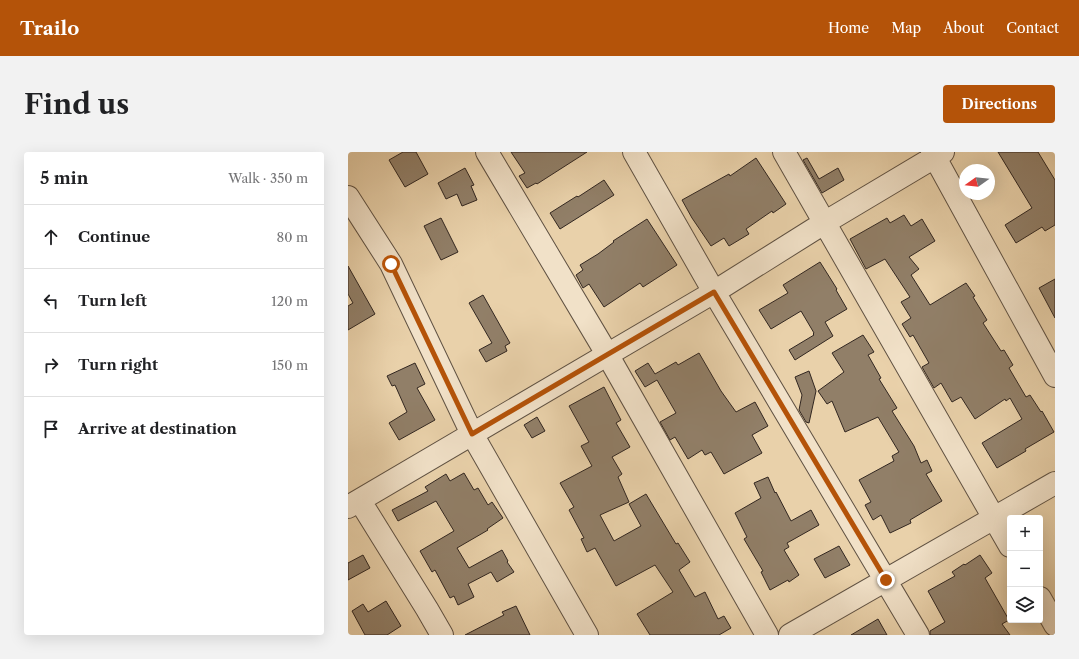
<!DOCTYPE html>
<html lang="en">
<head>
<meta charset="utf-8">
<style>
	:root { --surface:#fff; --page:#f2f2f2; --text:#202124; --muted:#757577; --line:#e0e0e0; --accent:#b45309 }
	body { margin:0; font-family:"Libre Caslon Text",serif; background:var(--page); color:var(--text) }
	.controls { position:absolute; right:12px; bottom:12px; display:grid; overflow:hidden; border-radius:4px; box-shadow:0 4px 16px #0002 }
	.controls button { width:36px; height:36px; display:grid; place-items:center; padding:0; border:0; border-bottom:1px solid var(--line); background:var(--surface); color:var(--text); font:20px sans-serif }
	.compass { position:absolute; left:611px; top:12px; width:36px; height:36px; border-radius:50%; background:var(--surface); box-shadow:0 4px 16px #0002; rotate:255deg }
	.stop { position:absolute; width:12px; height:12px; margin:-9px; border:3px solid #b45309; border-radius:50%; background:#fff }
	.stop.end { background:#b45309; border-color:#fff; box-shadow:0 1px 4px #0008 }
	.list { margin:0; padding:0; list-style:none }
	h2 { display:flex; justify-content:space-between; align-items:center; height:52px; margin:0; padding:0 16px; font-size:17px }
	h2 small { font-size:13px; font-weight:400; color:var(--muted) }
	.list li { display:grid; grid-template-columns:26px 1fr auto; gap:12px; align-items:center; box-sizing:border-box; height:64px; padding:0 16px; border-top:1px solid var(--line) }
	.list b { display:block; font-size:15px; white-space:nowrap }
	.list em { font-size:13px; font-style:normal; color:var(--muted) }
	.icon { flex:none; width:22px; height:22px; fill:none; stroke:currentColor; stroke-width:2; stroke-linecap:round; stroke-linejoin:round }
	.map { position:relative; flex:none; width:707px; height:483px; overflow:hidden; border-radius:4px }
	header { display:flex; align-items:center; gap:24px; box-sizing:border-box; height:56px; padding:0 20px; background:var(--accent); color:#fff }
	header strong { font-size:19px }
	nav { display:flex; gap:22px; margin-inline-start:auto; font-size:14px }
	.intro { display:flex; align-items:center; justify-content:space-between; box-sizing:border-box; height:96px; padding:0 24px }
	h1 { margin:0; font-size:28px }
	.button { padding:10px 18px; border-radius:4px; background:var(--accent); color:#fff; font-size:14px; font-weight:700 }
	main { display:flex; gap:24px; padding:0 24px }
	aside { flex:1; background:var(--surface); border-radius:4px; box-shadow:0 4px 16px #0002 }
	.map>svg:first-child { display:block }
	.building { fill:#917f68; stroke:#322721 }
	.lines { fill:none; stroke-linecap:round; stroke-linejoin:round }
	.minor-casing { stroke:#605243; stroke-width:24 }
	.minor { stroke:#f1e1c8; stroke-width:22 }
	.route { stroke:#b45309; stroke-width:5 }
</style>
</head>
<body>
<header>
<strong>Trailo</strong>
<nav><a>Home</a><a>Map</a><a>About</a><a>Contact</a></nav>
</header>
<div class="intro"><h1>Find us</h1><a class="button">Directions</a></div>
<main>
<aside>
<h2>5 min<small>Walk · 350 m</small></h2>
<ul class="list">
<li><svg class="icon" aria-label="ahead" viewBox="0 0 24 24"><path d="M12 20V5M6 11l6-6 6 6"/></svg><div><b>Continue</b></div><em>80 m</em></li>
<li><svg class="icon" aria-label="left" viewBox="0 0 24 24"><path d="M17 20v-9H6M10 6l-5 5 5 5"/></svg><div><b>Turn left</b></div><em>120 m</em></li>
<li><svg class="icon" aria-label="right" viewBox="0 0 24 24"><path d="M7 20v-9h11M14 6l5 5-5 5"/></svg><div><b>Turn right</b></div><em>150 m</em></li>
<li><svg class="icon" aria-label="arrive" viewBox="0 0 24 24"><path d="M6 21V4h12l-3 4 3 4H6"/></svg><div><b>Arrive at destination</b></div></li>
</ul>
</aside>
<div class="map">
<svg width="707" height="483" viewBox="0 0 707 483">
	<rect width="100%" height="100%" fill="#e9d1aa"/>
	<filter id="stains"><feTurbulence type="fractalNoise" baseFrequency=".005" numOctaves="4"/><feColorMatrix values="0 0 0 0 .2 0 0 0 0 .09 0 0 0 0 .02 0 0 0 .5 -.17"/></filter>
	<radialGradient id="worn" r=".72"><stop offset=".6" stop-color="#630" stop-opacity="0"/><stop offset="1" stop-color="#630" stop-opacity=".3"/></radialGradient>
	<path class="building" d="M 55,0 L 68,0 L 80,22 L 57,35 L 41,8 Z
		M 163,0 L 239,0 L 189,32 L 188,31 L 179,36 L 171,24 L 177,21 Z
		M 650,0 L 690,0 L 707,28 L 707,73 L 697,79 L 694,75 L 668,91 L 657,73 L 684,56 Z
		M 408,6 L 438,52 L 425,61 L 424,59 L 398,77 L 401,82 L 381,94 L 376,86 L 363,94 L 344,66 L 334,48 L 381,22 L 382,24 Z
		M 459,6 L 471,27 L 490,16 L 496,28 L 474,41 L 455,8 Z
		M 117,16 L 126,33 L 123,34 L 129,48 L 114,54 L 109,42 L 98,47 L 90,31 Z
		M 256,28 L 266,43 L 212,77 L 202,61 L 229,44 L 230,45 Z
		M 556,63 L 563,74 L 574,67 L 587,89 L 561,105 L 571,117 L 563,123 L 582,153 L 618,131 L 627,144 L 625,145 L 639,168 L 635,171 L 653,199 L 656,198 L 665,213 L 661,216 L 678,245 L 682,243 L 693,260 L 694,259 L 706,280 L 677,297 L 678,299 L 649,316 L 634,291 L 674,267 L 662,246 L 658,249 L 657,247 L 627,267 L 613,245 L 604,250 L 593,231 L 586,236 L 574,215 L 581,211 L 565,183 L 562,185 L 554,172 L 563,166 L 553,150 L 562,145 L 537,107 L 518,117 L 502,87 L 539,66 L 542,71 Z
		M 93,66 L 110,100 L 93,108 L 76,74 Z
		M 299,67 L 329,113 L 295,135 L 292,131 L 256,155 L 241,132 L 235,136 L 228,123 L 235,118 L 232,113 L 250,102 L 266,90 L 265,89 Z
		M 472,110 L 489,137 L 488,138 L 499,157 L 477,170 L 485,184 L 447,208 L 441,198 L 466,183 L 465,182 L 466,181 L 453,159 L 423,177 L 411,158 L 440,141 L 435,133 Z
		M 0,114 L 27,162 L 0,178 L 0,154 L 5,151 L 0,142 Z
		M 707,127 L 707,166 L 691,136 Z
		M 135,143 L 162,191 L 157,194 L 159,199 L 138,210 L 131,198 L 144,191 L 121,151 Z
		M 515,183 L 526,200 L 520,203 L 533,226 L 531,227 L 549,256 L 544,259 L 566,294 L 573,311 L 579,308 L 584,319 L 578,322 L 594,349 L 562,368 L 563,371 L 542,381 L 533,363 L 525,368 L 517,353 L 523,350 L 511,328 L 546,309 L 544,304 L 551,300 L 530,265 L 497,280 L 484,249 L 479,252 L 470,239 L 496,220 L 484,201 Z
		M 351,201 L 373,239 L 388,260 L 407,250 L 420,274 L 404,283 L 414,301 L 376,322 L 363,300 L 357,303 L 354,298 L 340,307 L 327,285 L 322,288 L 312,270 L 328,261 L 309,228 L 297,235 L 287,219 L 300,211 L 307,222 L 328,210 L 330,213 Z
		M 67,211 L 77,232 L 69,236 L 87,268 L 51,288 L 41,271 L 59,260 L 47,233 L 44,234 L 39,224 Z
		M 461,219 L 468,239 L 461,271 L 458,270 L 451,258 L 454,243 L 447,225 Z
		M 256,235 L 273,268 L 268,271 L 282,295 L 264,305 L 274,322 L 270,325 L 281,350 L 252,363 L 266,389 L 293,374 L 281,352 L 298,342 L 328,392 L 330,391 L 342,410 L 331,418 L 347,445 L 357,440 L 370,467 L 376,464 L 383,476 L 371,483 L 302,483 L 289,462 L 325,440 L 307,413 L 268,434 L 247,396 L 239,400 L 233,387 L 236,386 L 221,358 L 226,355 L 212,331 L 244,314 L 233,294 L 241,290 L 221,254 Z
		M 189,265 L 197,279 L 184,286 L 176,273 Z
		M 116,321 L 126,338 L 130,336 L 140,353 L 144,350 L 155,366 L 139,377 L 140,378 L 109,396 L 121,416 L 154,398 L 160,409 L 159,410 L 166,420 L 149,430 L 143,420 L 120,432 L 126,445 L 110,453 L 106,444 L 102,446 L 87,418 L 84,420 L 72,399 L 106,379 L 88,349 L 50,369 L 44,358 L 80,339 L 77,335 L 98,322 L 102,329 Z
		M 420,325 L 427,341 L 428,340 L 443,369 L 463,358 L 471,373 L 439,391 L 441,395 L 436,398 L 451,423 L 441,430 L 440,428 L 422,438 L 413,420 L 415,419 L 396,387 L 399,385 L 387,361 L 413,346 L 406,331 Z
		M 491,394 L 502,413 L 477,426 L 466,407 Z
		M 15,403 L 22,416 L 0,428 L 0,411 Z
		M 632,403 L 644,421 L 637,426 L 661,468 L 654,472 L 662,483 L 582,483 L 582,479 L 597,470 L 580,439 L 607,424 L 604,420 L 616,412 L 617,413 Z
		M 38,449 L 53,474 L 39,483 L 17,483 L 4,459 L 15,452 L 20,460 Z
		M 168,454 L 182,483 L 117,483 L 156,463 L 154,460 Z
		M 530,467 L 539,483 L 503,483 Z"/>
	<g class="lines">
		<defs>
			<path id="minor" d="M 139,0 L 259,202 L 419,483
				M 286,0 L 366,140 L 570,483
				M 436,0 L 662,394
				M 584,0 L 707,224
				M 0,45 L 43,112 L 124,282 L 239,483
				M 12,349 L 79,457 L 94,483
				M 0,355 L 366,140 L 476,71 L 595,0
				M 692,446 L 707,473
				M 442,483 L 707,331"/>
		</defs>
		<use href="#minor" class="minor-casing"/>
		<use href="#minor" class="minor"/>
	</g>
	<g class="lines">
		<path class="route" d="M 43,112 L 124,282 L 366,140 L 538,428"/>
	</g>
	<rect width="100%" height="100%" filter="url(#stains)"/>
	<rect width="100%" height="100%" fill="url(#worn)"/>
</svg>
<div class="controls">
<button>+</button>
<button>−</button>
<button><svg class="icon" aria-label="layers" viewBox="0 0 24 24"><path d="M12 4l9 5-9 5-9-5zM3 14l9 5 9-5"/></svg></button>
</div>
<svg class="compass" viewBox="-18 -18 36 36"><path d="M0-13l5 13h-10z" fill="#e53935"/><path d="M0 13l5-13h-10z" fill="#757577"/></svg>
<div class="stop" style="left:43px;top:112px"></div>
<div class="stop end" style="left:538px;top:428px"></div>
</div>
</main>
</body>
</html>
